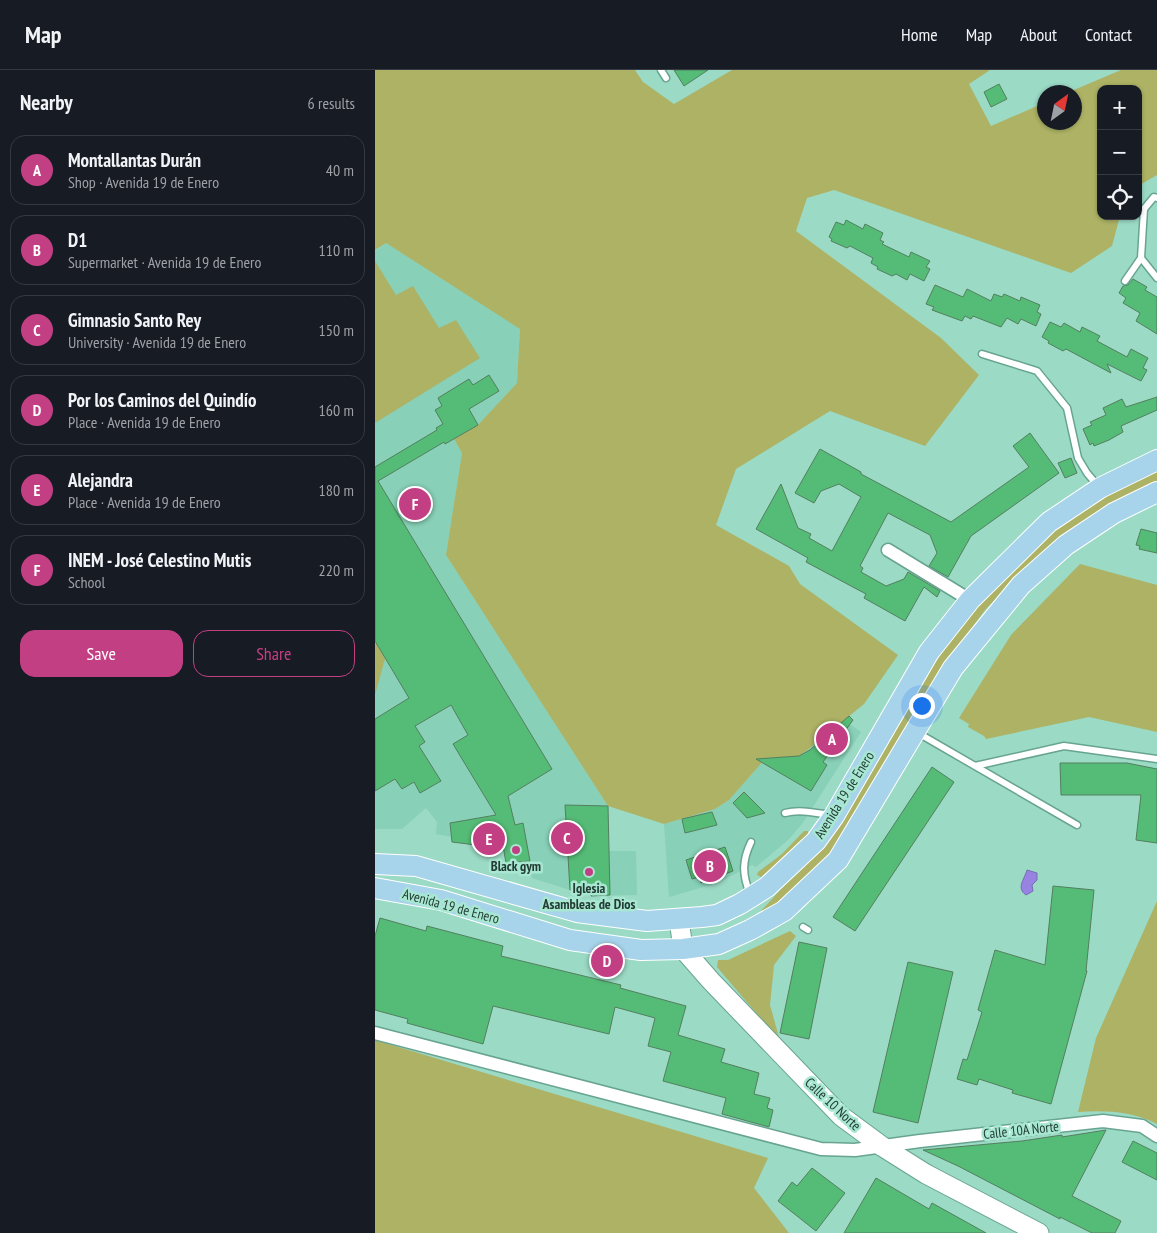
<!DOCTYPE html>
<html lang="en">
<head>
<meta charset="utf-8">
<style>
	:root { --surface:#171b24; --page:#242831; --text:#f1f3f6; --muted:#9ea1a6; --line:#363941; --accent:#c33f84 }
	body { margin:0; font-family:"PT Sans Narrow",sans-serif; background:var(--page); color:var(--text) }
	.controls { position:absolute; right:15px; top:15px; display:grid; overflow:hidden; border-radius:10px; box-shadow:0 1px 4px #0004 }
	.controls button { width:45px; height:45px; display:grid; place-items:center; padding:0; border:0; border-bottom:1px solid var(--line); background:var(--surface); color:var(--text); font:25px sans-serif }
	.compass { position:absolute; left:662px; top:15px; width:45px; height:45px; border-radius:50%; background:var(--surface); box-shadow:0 1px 4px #0004; rotate:33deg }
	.you { position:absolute; left:546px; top:635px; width:18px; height:18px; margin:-12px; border:4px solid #fff; border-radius:50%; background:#1a73e8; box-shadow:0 0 0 8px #1a73e833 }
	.badge { display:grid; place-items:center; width:32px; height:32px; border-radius:50%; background:var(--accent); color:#fff; font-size:16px; font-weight:700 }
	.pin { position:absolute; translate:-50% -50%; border:2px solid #fff; box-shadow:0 1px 5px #0006 }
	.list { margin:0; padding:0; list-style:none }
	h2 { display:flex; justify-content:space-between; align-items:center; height:65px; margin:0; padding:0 20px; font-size:21px }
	h2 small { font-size:16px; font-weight:400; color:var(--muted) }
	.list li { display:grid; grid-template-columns:32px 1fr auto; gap:15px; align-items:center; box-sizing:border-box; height:70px; margin:0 10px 10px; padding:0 10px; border:1px solid var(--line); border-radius:15px }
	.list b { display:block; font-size:19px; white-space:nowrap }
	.list p { margin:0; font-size:16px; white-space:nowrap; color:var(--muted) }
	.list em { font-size:16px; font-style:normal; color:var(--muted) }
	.actions { display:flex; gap:10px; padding:15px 20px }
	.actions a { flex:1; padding:11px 0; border:1px solid var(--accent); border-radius:15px; text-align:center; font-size:18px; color:var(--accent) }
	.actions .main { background:var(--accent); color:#fff }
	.icon { flex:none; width:28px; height:28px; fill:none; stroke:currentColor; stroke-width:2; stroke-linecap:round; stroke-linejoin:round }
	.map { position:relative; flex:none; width:782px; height:1163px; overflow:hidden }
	header { display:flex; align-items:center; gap:30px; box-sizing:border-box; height:70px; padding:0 25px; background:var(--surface); border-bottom:1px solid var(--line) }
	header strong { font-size:24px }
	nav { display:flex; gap:28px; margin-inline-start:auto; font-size:18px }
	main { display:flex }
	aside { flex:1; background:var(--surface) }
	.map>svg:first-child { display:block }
	.built { fill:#88d0b8 }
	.green { fill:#adb265 }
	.water { fill:#9883e3; stroke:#756eae }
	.building { fill:#55bc77; stroke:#537f5f }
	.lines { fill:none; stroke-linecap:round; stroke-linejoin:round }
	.lane-casing { stroke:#67a491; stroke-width:9 }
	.street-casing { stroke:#67a491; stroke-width:15 }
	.secondary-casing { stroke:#67a491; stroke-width:21 }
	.primary-casing { stroke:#fff; stroke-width:22 }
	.lane { stroke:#fff; stroke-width:6 }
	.street { stroke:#fff; stroke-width:12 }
	.secondary { stroke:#fff; stroke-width:19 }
	.primary { stroke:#a7d4eb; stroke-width:20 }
	.poi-dot { fill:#c33f84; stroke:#a8e7d2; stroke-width:2 }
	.labels { text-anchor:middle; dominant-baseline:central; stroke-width:5; stroke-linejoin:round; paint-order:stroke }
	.street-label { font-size:14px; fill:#223c34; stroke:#a8e7d2 }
	.poi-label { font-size:14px; font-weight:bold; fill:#223c34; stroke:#a8e7d2 }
</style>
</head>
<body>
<header>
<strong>Map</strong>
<nav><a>Home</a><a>Map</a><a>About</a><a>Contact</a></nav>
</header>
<main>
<aside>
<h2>Nearby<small>6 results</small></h2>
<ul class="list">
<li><span class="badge">A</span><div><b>Montallantas Durán</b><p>Shop · Avenida 19 de Enero</p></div><em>40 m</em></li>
<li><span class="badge">B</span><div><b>D1</b><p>Supermarket · Avenida 19 de Enero</p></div><em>110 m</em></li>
<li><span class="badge">C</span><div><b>Gimnasio Santo Rey</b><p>University · Avenida 19 de Enero</p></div><em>150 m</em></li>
<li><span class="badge">D</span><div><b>Por los Caminos del Quindío</b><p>Place · Avenida 19 de Enero</p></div><em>160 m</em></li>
<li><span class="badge">E</span><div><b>Alejandra</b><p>Place · Avenida 19 de Enero</p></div><em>180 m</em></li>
<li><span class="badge">F</span><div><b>INEM - José Celestino Mutis</b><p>School</p></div><em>220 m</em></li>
</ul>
<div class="actions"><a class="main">Save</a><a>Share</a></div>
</aside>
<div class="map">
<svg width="782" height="1163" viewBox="0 0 782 1163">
	<rect width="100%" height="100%" fill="#9bdac5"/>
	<path class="built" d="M 11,173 L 145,258 L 142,313 L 103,355 L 79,369 L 87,383 L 71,485 L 233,736 L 234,781 L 261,781 L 262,825 L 217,826 L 215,820 L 195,820 L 157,808 L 148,754 L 140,755 L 136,742 L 75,753 L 77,767 L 61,764 L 62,752 L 51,738 L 27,759 L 0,759 L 0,181 Z
		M 469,650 L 486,662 L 427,754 L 414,769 L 381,797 L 377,795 L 342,813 L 294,827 L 289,754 L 340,739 L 354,730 L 391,688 L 424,686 L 434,679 Z"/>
	<path class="green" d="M 0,0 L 260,0 L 268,12 L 299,34 L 357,0 L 615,0 L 594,14 L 616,56 L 669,33 L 670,52 L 700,52 L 700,22 L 694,22 L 746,0 L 782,0 L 782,105 L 763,116 L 763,19 L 726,19 L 726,146 L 745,146 L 737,176 L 696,203 L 459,120 L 432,128 L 421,161 L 566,268 L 604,305 L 550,376 L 455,341 L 361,399 L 341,455 L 414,496 L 425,514 L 523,585 L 489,634 L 434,679 L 424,686 L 391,688 L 354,730 L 340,739 L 289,754 L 233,736 L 71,485 L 87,383 L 79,369 L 103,355 L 142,313 L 145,259 L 11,173 L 0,180 Z
		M 0,191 L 21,225 L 38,216 L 64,258 L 81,250 L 105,288 L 0,353 Z
		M 782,400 L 782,412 L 759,422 L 724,442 L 646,503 L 610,540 L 560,609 L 461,778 L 402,835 L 378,850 L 407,818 L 422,804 L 451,772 L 552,604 L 602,534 L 680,459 L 753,412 Z
		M 705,494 L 782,515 L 782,662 L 714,647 L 611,669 L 609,666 L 593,657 L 594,654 L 584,648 L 636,565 Z
		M 0,571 L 10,589 L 0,625 Z
		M 429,761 L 433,761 L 433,765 L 398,798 L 386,807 L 382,805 L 383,802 L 407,784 Z
		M 782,831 L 782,1054 C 758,1041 729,1040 703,1042 L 721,968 Z
		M 415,861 L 421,866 L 399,895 L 395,935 L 405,971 L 342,897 L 343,890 L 353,890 Z
		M 0,970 L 393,1088 L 379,1118 L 414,1163 L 0,1163 Z"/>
	<path class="water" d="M 652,800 L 662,803 L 662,810 L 657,815 L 658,821 L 651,825 C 641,818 649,810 652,800 Z"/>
	<path class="building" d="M 299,0 L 333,0 L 309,16 Z
		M 624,14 L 632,29 L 616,37 L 609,22 Z
		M 471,150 L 488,159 L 490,154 L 508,163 L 505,170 L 509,172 L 507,174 L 534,187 L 536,182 L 555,191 L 551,197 L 555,199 L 549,211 L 535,204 L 532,210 L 521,204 L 517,206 L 502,199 L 503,197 L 496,193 L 498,188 L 475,176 L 472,178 L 456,171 L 457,169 L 454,167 L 461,152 L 469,155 Z
		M 758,209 L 772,217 L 770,220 L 782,227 L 782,264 L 761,251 L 765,243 L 748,233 L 751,228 L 744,223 L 748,216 L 753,215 Z
		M 560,215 L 588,227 L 592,219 L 616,231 L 619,224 L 627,227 L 629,224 L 645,231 L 646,227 L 665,235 L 662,242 L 666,244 L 661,256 L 646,249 L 643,254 L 632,248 L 626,257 L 598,246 L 596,249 L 590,246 L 587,251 L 557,240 L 559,237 L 551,234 Z
		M 675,252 L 686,257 L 689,253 L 705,262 L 707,257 L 725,266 L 722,271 L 752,287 L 756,279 L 773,288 L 768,298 L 772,300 L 766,311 L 732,294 L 736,303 L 691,279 L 688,281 L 673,273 L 674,271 L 667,267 Z
		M 114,305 L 124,321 L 94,339 L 103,355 L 70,374 L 69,372 L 3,411 L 177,699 L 133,726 L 140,755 L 148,753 L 155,791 L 131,793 L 127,770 L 101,775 L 77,772 L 75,753 L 121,745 L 78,674 L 93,665 L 76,635 L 40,656 L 50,672 L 44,676 L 66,711 L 45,723 L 39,712 L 27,719 L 20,709 L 0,721 L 0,649 L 34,628 L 0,571 L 0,397 L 62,360 L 61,358 L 68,354 L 60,340 L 67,336 L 63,328 L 94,309 L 98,315 Z
		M 782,327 L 782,340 L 746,356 L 748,362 L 734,370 L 719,376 L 718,373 L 715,375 L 708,359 L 717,355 L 715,352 L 731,345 L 728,338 L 747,329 L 751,337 Z
		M 655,363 L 684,403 L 596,466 L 573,507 L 554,496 L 562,483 L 555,465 L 513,443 L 485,496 L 488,498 L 486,502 L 511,516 L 529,509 L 533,502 L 565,521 L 562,527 L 549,517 L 530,551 L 489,528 L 491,524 L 431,492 L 433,488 L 381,459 L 406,414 L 423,458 L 436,464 L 434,468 L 457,481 L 486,427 L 464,414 L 446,421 L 439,433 L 420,423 L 445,379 L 486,402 L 486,404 L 576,452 L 654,397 L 638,376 Z
		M 696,388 L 702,403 L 690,408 L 683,393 Z
		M 766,459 L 782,463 L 782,483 L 764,479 L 765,476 L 761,475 Z
		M 474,646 L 478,650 L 448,692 L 452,695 L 436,721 L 381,689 L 424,686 L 435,680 Z
		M 685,693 L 752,693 L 782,699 L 782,773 L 761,770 L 766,725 L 686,725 Z
		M 557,697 L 579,712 L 480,861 L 458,847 Z
		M 369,722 L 390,743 L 372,748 L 358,733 Z
		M 190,735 L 233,736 L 235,825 L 216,826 L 216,820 L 195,820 Z
		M 337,742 L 342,755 L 310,763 L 307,749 Z
		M 350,777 L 358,801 L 326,813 L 324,807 L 317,809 L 311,790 Z
		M 678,816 L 719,820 L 711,901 L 712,901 L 676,1034 L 637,1023 L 638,1020 L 604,1009 L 602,1015 L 582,1009 L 588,989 L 592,990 L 607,942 L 603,940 L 620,880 L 670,895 Z
		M 5,848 L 51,861 L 52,856 L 128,876 L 126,886 L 246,915 L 245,918 L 311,936 L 303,965 L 350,979 L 346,992 L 384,1003 L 379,1024 L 395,1028 L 392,1038 L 398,1040 L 394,1057 L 347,1044 L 351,1028 L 288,1011 L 296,982 L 273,976 L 280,948 L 240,937 L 234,964 L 118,936 L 108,974 L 32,953 L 33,949 L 0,940 L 0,866 Z
		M 424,872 L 452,878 L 434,969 L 405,963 Z
		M 533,892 L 578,902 L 543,1053 L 498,1042 Z
		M 731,1060 L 697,1126 L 746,1151 L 740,1163 L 717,1163 L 685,1147 L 685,1149 L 583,1096 L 548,1080 L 647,1071 L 687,1065 L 687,1067 Z
		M 758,1071 L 782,1083 L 782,1110 L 747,1092 Z
		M 437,1098 L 470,1123 L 441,1161 L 403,1131 L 417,1112 L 422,1116 Z
		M 501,1108 L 554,1139 L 557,1133 L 611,1163 L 469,1163 Z"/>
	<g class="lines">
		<defs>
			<path id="lane" d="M 286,0 L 291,8
				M 766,188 L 782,208
				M 750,211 L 766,188 L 769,139 L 779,127 L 782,128
				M 607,284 L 662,301 L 692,338 L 703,388 L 712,403 L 723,416
				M 543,663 L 702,755
				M 600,696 L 689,676 L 782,689
				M 410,743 C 425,739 441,743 456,745
				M 375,824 C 367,804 367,791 376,772
				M 428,857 L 433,860"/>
			<path id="street" d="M 513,480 L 595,530
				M 0,963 L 446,1079 L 480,1080 L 545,1071 L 728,1051 L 767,1056 L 782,1066"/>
			<path id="secondary" d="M 304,849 L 308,879 L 336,911 L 466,1046 L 508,1077 L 551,1104 L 664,1163"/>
			<path id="primary" d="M 0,794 L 41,796 L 202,842 L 272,851 L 327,847 L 342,845 L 365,834 L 392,817 L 441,771 L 459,746 L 554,582 L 595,530 L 674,452 L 725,418 L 782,390
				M 0,818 L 66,830 L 195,870 L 266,880 L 308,879 L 344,874 L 375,860 L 409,841 L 463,790 L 578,598 L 646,515 L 691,475 L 739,443 L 782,422"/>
		</defs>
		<use href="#lane" class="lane-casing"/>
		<use href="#street" class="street-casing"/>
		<use href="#secondary" class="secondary-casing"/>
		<use href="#primary" class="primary-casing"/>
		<use href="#lane" class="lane"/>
		<use href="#street" class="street"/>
		<use href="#secondary" class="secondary"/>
		<use href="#primary" class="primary"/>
	</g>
	<g class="poi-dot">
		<circle cx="141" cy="780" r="5"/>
		<circle cx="214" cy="802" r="5"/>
	</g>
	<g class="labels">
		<g class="street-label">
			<text transform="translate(469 725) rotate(-58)">Avenida 19 de Enero</text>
			<text transform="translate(76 836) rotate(15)">Avenida 19 de Enero</text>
			<text transform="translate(458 1034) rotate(43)">Calle 10 Norte</text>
			<text transform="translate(646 1060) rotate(-6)">Calle 10A Norte</text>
		</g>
		<g class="poi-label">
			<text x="141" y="796">Black gym</text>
			<text x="214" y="818">Iglesia<tspan x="214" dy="16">Asambleas de Dios</tspan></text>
		</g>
	</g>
</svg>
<div class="controls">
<button>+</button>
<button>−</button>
<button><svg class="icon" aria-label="locate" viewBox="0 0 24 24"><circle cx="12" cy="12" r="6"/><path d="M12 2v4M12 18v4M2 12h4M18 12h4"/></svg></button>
</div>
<svg class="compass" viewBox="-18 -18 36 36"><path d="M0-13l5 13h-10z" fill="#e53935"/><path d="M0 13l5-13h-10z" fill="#9ea1a6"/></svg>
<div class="you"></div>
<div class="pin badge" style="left:457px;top:669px">A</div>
<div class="pin badge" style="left:335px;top:796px">B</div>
<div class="pin badge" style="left:192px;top:768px">C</div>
<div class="pin badge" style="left:232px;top:891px">D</div>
<div class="pin badge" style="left:114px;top:769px">E</div>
<div class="pin badge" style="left:40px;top:434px">F</div>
</div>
</main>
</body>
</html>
